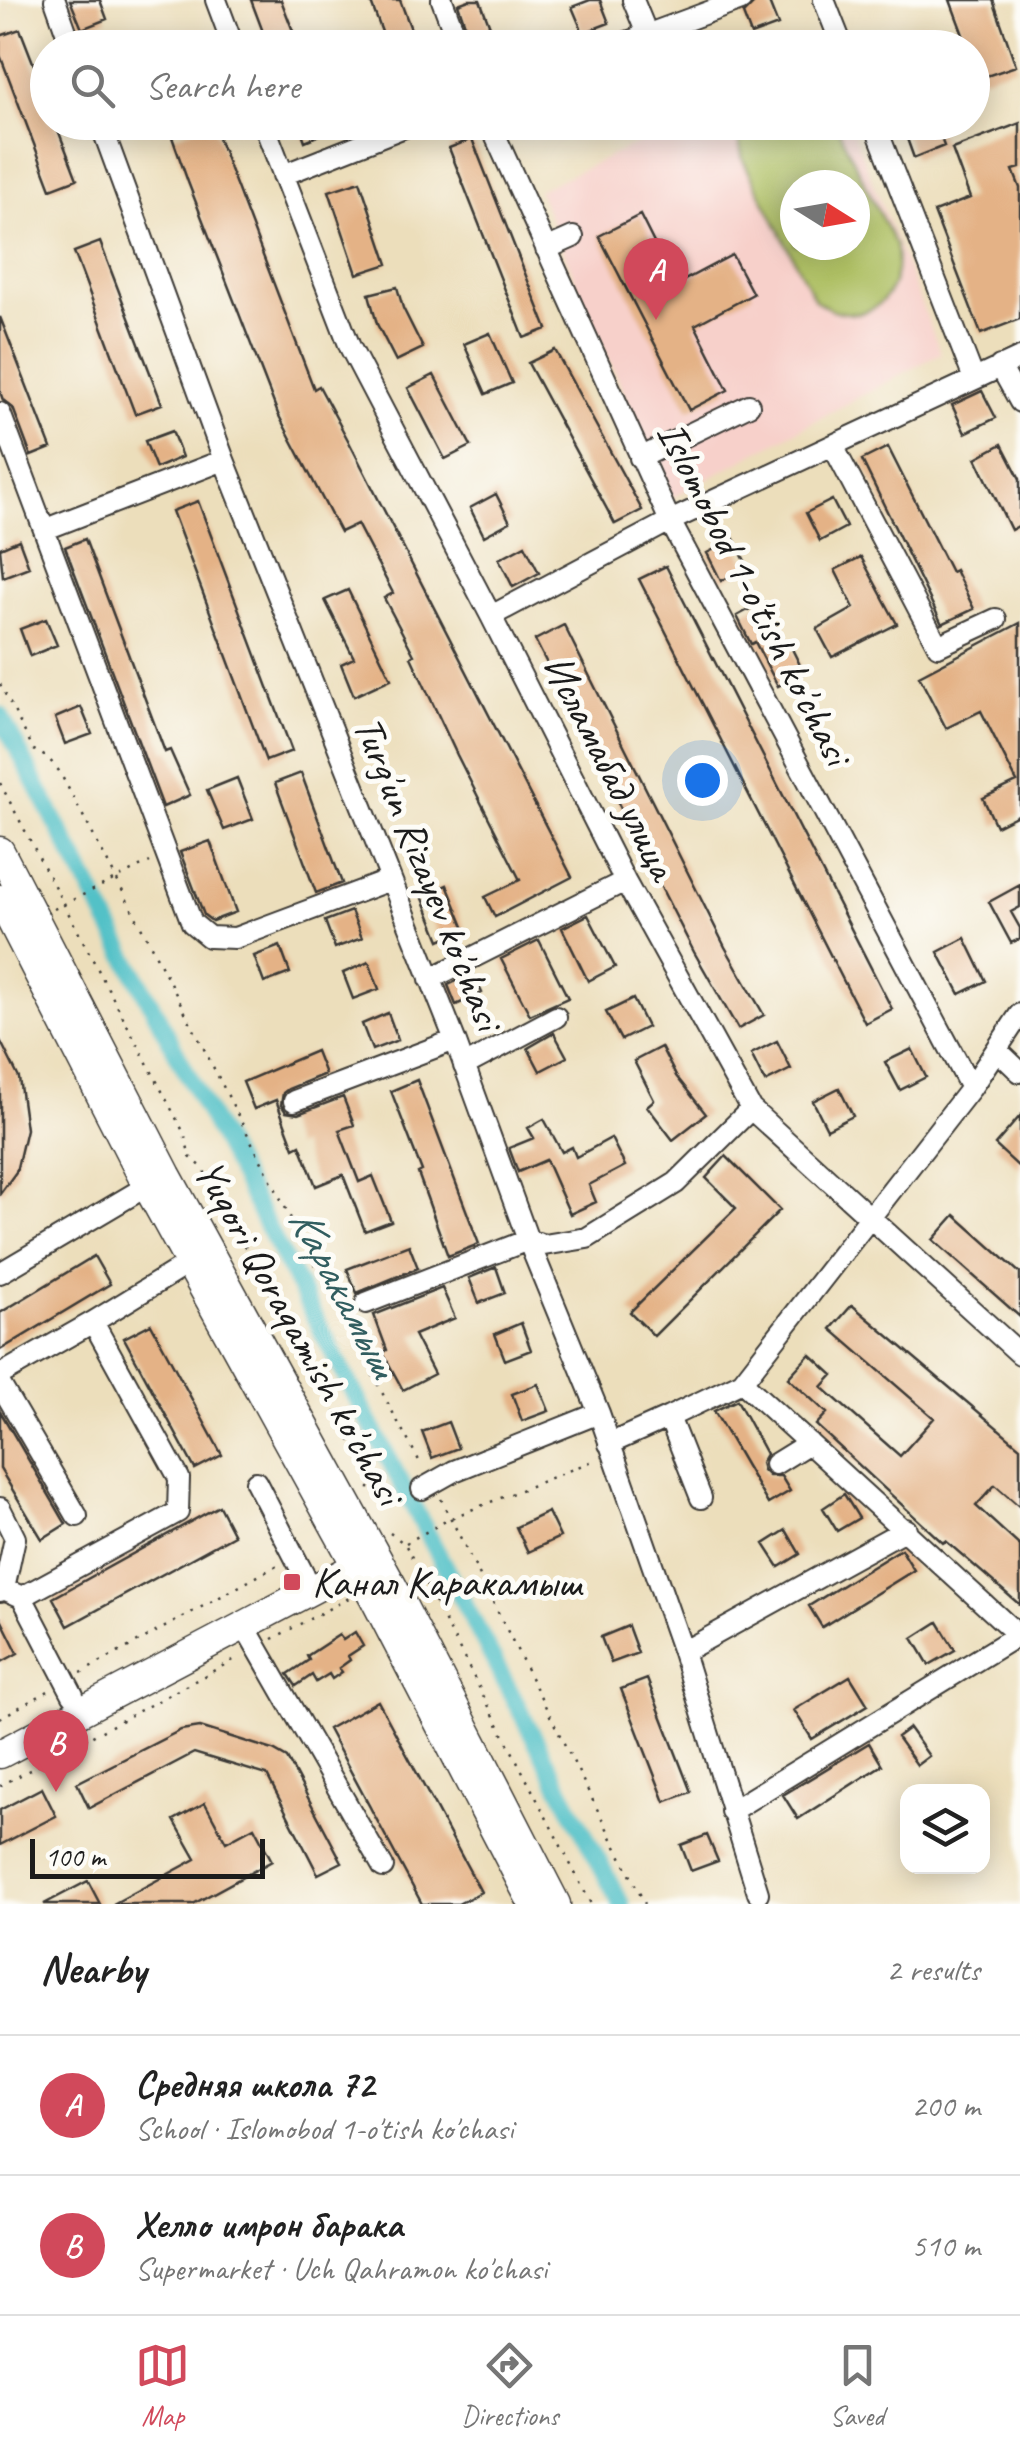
<!DOCTYPE html>
<html lang="en">
<head>
<meta charset="utf-8">
<style>
	:root { --surface:#fff; --page:#f6f6f6; --text:#222; --muted:#767676; --line:#e0e0e0; --accent:#d1495b }
	body { margin:0; font-family:Caveat,sans-serif; background:var(--page); color:var(--text) }
	.controls { position:absolute; right:30px; bottom:30px; display:grid; overflow:hidden; border-radius:20px; box-shadow:0 5px 25px #0003 }
	.controls button { width:90px; height:90px; display:grid; place-items:center; padding:0; border:0; border-bottom:2px solid var(--line); background:var(--surface); color:var(--text); font:50px sans-serif }
	.compass { position:absolute; left:780px; top:170px; width:90px; height:90px; border-radius:50%; background:var(--surface); box-shadow:0 5px 25px #0003; rotate:101deg }
	.scale { position:absolute; left:30px; bottom:25px; width:235px; box-sizing:border-box; padding-left:10px; border:5px solid #1c1c1c; border-top:0; font-size:28px; line-height:35px; white-space:nowrap; color:#1c1c1c; -webkit-text-stroke:8px #fdfcf7; paint-order:stroke }
	.you { position:absolute; left:702px; top:780px; width:35px; height:35px; margin:-25px; border:8px solid #fff; border-radius:50%; background:#1a73e8; box-shadow:0 0 0 15px #1a73e833 }
	.badge { display:grid; place-items:center; width:65px; height:65px; border-radius:50%; background:var(--accent); color:#fff; font-size:32px; font-weight:700 }
	.pin { position:absolute; translate:-50% -82px; filter:drop-shadow(0 2px 5px #0008) }
	.pin::after { content:''; position:absolute; top:52px; width:35px; height:30px; background:inherit; clip-path:polygon(0 0,100% 0,50% 100%) }
	.list { margin:0; padding:0; list-style:none }
	h2 { display:flex; justify-content:space-between; align-items:center; height:130px; margin:0; padding:0 40px; font-size:42px }
	h2 small { font-size:32px; font-weight:400; color:var(--muted) }
	.list li { display:grid; grid-template-columns:65px 1fr auto; gap:30px; align-items:center; box-sizing:border-box; height:140px; padding:0 40px; border-top:2px solid var(--line) }
	.list b { display:block; font-size:38px; white-space:nowrap }
	.list p { margin:0; font-size:32px; white-space:nowrap; color:var(--muted) }
	.list em { font-size:32px; font-style:normal; color:var(--muted) }
	.icon { flex:none; width:55px; height:55px; fill:none; stroke:currentColor; stroke-width:2; stroke-linecap:round; stroke-linejoin:round }
	.map { position:relative; flex:none; width:1020px; height:1904px; overflow:hidden }
	.search { position:absolute; background:var(--surface); box-shadow:0 5px 25px #0003; left:30px; right:30px; top:30px; height:110px; display:flex; align-items:center; gap:25px; box-sizing:border-box; padding:0 35px; border-radius:55px; color:var(--muted); font-size:38px }
	.sheet { height:410px; background:var(--surface) }
	nav { display:flex; justify-content:space-around; align-items:center; box-sizing:border-box; height:140px; border-top:2px solid var(--line); background:var(--surface); font-size:28px; color:var(--muted) }
	nav a { display:grid; justify-items:center; gap:5px }
	nav .on { color:var(--accent) }
	.map>svg:first-child { display:block }
	.built { fill:#f7d0ca; fill-rule:evenodd }
	.green { fill:#aebf63; stroke:#656e40; stroke-width:2.5; fill-rule:evenodd }
	.lines { fill:none; stroke-linecap:round; stroke-linejoin:round }
	.canal { stroke:#52c1c7; stroke-width:18 }
	.building { fill:#e4b286 }
	.minor-casing { stroke:#3b3934; stroke-width:24 }
	.major-casing { stroke:#3b3934; stroke-width:31 }
	.path { stroke:#3b3934; stroke-width:2.5; stroke-dasharray:2.5 8; stroke-linecap:butt }
	.minor { stroke:#fff; stroke-width:20 }
	.major { stroke:#fff; stroke-width:28 }
	.poi-dot { fill:#d1495b; stroke:#fdfcf7; stroke-width:4 }
	.labels { text-anchor:middle; dominant-baseline:central; stroke-width:10; stroke-linejoin:round; paint-order:stroke }
	.street-label { font-size:42px; fill:#1c1c1c; stroke:#fdfcf7 }
	.poi-label { font-size:42px; fill:#1c1c1c; stroke:#fdfcf7; text-anchor:start }
	.water-label { font-size:45px; font-style:italic; fill:#325e60; stroke:#fdfcf7 }
</style>
</head>
<body>
<div class="map">
<svg width="1020" height="1904" viewBox="0 0 1020 1904">
	<rect width="100%" height="100%" fill="#fdfcf7"/>
	<filter id="ink" filterUnits="userSpaceOnUse"><feTurbulence type="fractalNoise" baseFrequency=".01" numOctaves="2"/><feDisplacementMap in="SourceGraphic" scale="20" xChannelSelector="R" yChannelSelector="G"/><feConvolveMatrix kernelMatrix="1 2 1 2 8 2 1 2 1" color-interpolation-filters="sRGB"/></filter>
	<filter id="wash" filterUnits="userSpaceOnUse"><feTurbulence type="fractalNoise" baseFrequency=".0048" numOctaves="4" result="noise"/><feDisplacementMap in="SourceGraphic" scale="40" xChannelSelector="R" yChannelSelector="G"/><feGaussianBlur stdDeviation="2.25" result="paint"/><feColorMatrix in="noise" values="0 0 0 0 0 0 0 0 0 0 0 0 0 0 0 0 0 1.4 0 .05"/><feComposite in="paint" operator="in"/></filter>
	<g filter="url(#wash)">
		<rect width="100%" height="100%" fill="#ecdebb"/>
		<path class="built" d="M 681,123 L 849,123 L 941,353 L 672,498 L 605,351 L 538,190 ZM 795,185 L 855,185 L 855,245 L 795,245 Z"/>
		<path class="green" d="M 743,123 L 835,123 L 895,245 C 906,299 862,334 815,300 L 743,160 L 739,141 ZM 795,185 L 855,185 L 855,245 L 795,245 Z"/>
		<g class="lines">
			<path class="canal" d="M 0,715 L 621,1904"/>
		</g>
		<g id="blocks">
			<path class="building" d="M 70,0 L 100,0 L 107,19 L 82,29 Z
				M 251,0 L 281,0 L 298,44 L 269,48 Z
				M 370,0 L 400,0 L 418,48 L 388,48 Z
				M 469,0 L 480,0 L 498,48 L 473,48 L 458,4 Z
				M 590,0 L 600,0 L 609,23 L 583,33 L 572,7 Z
				M 768,0 L 778,25 L 751,35 L 743,14 L 754,3 Z
				M 950,0 L 993,0 L 1016,66 L 978,79 L 972,62 L 972,48 L 968,48 Z
				M 20,29 L 48,101 L 48,122 L 55,122 L 77,179 L 51,189 L 0,55 L 0,36 Z
				M 209,122 L 212,122 L 314,389 L 319,386 L 348,440 L 572,877 L 495,917 L 485,897 L 520,880 L 457,755 L 411,657 L 414,655 L 384,598 L 393,593 L 357,524 L 340,532 L 278,414 L 188,182 L 172,137 Z
				M 298,122 L 349,122 L 349,123 L 305,141 Z
				M 901,122 L 935,122 L 944,146 L 914,158 Z
				M 1020,123 L 1020,168 L 1013,170 L 1020,188 L 1020,319 L 981,334 L 934,212 L 970,198 L 952,149 Z
				M 472,139 L 547,329 L 524,338 L 449,148 Z
				M 360,181 L 388,264 L 357,274 L 329,191 Z
				M 640,215 L 675,285 L 732,255 L 753,294 L 695,325 L 728,390 L 689,410 L 599,236 Z
				M 100,242 L 162,404 L 135,414 L 74,252 Z
				M 397,287 L 403,308 L 423,348 L 396,361 L 377,324 L 369,294 Z
				M 0,317 L 51,448 L 31,456 L 13,408 L 3,400 L 0,392 Z
				M 490,333 L 512,383 L 486,394 L 464,344 Z
				M 555,350 L 642,510 L 615,524 L 528,363 Z
				M 434,375 L 471,446 L 445,459 L 408,388 Z
				M 982,391 L 996,418 L 965,433 L 952,405 Z
				M 172,431 L 182,457 L 156,468 L 145,441 Z
				M 1002,444 L 1020,479 L 1020,525 L 1011,530 L 976,458 Z
				M 888,447 L 951,572 L 955,570 L 974,609 L 942,624 L 862,460 Z
				M 496,494 L 510,522 L 484,536 L 470,508 Z
				M 832,500 L 846,527 L 820,541 L 806,513 Z
				M 198,501 L 292,751 L 266,761 L 172,511 Z
				M 85,539 L 165,752 L 170,750 L 190,795 L 163,807 L 65,547 Z
				M 734,539 L 748,567 L 721,581 L 707,553 Z
				M 19,540 L 29,567 L 3,577 L 0,548 Z
				M 525,545 L 539,573 L 513,587 L 499,559 Z
				M 861,557 L 897,624 L 832,657 L 817,629 L 854,608 L 835,570 Z
				M 666,566 L 892,1009 L 865,1023 L 639,579 Z
				M 348,590 L 391,679 L 354,696 L 341,664 L 354,658 L 325,600 Z
				M 763,602 L 786,647 L 790,645 L 804,673 L 778,686 L 755,642 L 751,644 L 737,616 Z
				M 46,619 L 57,645 L 30,656 L 20,629 Z
				M 1020,623 L 1020,814 L 996,826 L 983,798 L 1017,782 L 981,711 L 946,728 L 919,676 Z
				M 564,625 L 725,947 L 764,1015 L 738,1029 L 694,952 L 535,640 Z
				M 81,707 L 92,734 L 65,744 L 55,718 Z
				M 301,773 L 342,883 L 316,893 L 275,783 Z
				M 237,778 L 253,819 L 224,830 L 207,790 Z
				M 210,841 L 236,912 L 212,921 L 204,915 L 180,852 Z
				M 447,885 L 465,929 L 440,940 L 422,896 Z
				M 1020,885 L 1020,907 L 1011,912 L 1020,928 L 1020,939 L 1011,943 L 989,902 Z
				M 351,911 L 362,938 L 335,948 L 325,921 Z
				M 588,915 L 615,967 L 588,981 L 562,928 Z
				M 965,938 L 986,981 L 960,994 L 938,952 Z
				M 539,940 L 568,998 L 530,1015 L 501,959 Z
				M 280,946 L 290,973 L 264,983 L 254,956 Z
				M 369,962 L 379,989 L 353,999 L 343,973 Z
				M 473,973 L 482,993 L 456,1005 L 448,985 Z
				M 633,999 L 647,1027 L 621,1040 L 606,1012 Z
				M 388,1013 L 398,1040 L 372,1050 L 362,1024 Z
				M 554,1033 L 567,1057 L 540,1071 L 528,1048 Z
				M 0,1040 L 19,1078 L 26,1129 L 16,1172 L 0,1194 Z
				M 777,1041 L 791,1069 L 765,1082 L 751,1054 Z
				M 661,1047 L 676,1076 L 706,1114 L 673,1140 L 647,1106 L 654,1100 L 634,1061 Z
				M 912,1049 L 926,1077 L 900,1090 L 885,1062 Z
				M 316,1051 L 325,1074 L 288,1089 L 283,1093 L 281,1105 L 286,1112 L 298,1114 L 343,1097 L 354,1125 L 339,1130 L 359,1182 L 373,1176 L 391,1221 L 365,1231 L 343,1175 L 316,1186 L 300,1145 L 294,1148 L 276,1100 L 254,1109 L 243,1082 Z
				M 417,1080 L 479,1244 L 448,1256 L 418,1173 L 422,1171 L 391,1091 Z
				M 839,1088 L 853,1116 L 827,1129 L 813,1101 Z
				M 1020,1116 L 1020,1168 L 995,1145 Z
				M 544,1119 L 562,1152 L 572,1147 L 576,1157 L 611,1138 L 625,1166 L 589,1185 L 596,1202 L 570,1214 L 546,1160 L 518,1172 L 509,1148 L 534,1138 L 528,1128 Z
				M 726,1156 L 780,1210 L 654,1336 L 630,1312 L 736,1208 L 706,1178 Z
				M 955,1215 L 1020,1273 L 1020,1317 L 933,1240 Z
				M 409,1245 L 418,1268 L 357,1293 L 347,1269 Z
				M 94,1256 L 110,1284 L 0,1350 L 0,1313 Z
				M 496,1267 L 505,1293 L 479,1303 L 469,1278 Z
				M 442,1288 L 455,1318 L 414,1335 L 434,1374 L 403,1390 L 383,1353 L 387,1350 L 374,1315 Z
				M 852,1305 L 1020,1447 L 1020,1507 L 995,1485 L 976,1506 L 1020,1546 L 1020,1605 L 946,1541 L 943,1543 L 816,1425 L 827,1413 L 788,1378 L 810,1354 L 833,1375 L 822,1387 L 900,1456 L 934,1418 L 831,1329 Z
				M 521,1323 L 531,1350 L 505,1360 L 495,1334 Z
				M 151,1324 L 222,1455 L 195,1469 L 124,1338 Z
				M 538,1384 L 549,1411 L 522,1421 L 512,1394 Z
				M 737,1400 L 766,1454 L 761,1463 L 763,1470 L 769,1476 L 781,1476 L 790,1491 L 768,1504 L 714,1411 Z
				M 0,1411 L 66,1524 L 42,1539 L 0,1469 Z
				M 448,1422 L 458,1448 L 432,1458 L 422,1432 Z
				M 844,1494 L 859,1518 L 837,1531 L 823,1508 Z
				M 219,1506 L 234,1535 L 68,1626 L 53,1598 Z
				M 548,1512 L 560,1537 L 528,1552 L 516,1527 Z
				M 786,1530 L 800,1554 L 779,1567 L 764,1544 Z
				M 901,1549 L 914,1570 L 822,1627 L 809,1606 Z
				M 0,1617 L 18,1653 L 0,1663 Z
				M 938,1622 L 955,1650 L 929,1665 L 913,1638 Z
				M 628,1626 L 638,1653 L 611,1663 L 601,1637 Z
				M 355,1632 L 363,1646 L 348,1656 L 350,1660 L 339,1668 L 342,1672 L 332,1679 L 329,1674 L 316,1682 L 312,1675 L 296,1686 L 288,1674 L 309,1660 L 307,1656 L 339,1635 L 343,1640 Z
				M 850,1676 L 868,1705 L 812,1739 L 794,1710 Z
				M 647,1679 L 691,1792 L 665,1802 L 621,1689 Z
				M 378,1701 L 481,1892 L 458,1904 L 422,1904 L 328,1729 Z
				M 200,1727 L 273,1750 L 287,1758 L 342,1862 L 318,1874 L 267,1775 L 194,1753 L 89,1808 L 77,1783 L 181,1730 Z
				M 909,1728 L 929,1756 L 917,1765 L 897,1737 Z
				M 869,1743 L 882,1765 L 798,1819 L 783,1795 Z
				M 42,1788 L 56,1816 L 0,1845 L 0,1810 Z
				M 205,1803 L 226,1842 L 254,1827 L 272,1861 L 193,1904 L 113,1904 L 196,1859 L 174,1820 Z
				M 707,1835 L 718,1861 L 691,1871 L 681,1845 Z
				M 88,1881 L 100,1904 L 44,1904 Z"/>
		</g>
	</g>
	<g filter="url(#ink)">
		<use href="#blocks" fill-opacity="0" stroke="#3b3934" stroke-width="2.5"/>
		<g class="lines">
			<defs>
				<path id="minor" d="M 55,0 L 72,48
					M 216,0 L 234,48
					M 442,0 L 460,48
					M 633,0 L 647,34
					M 824,0 L 843,48
					M 611,48 L 741,0
					M 100,122 L 224,460 L 455,1040 L 528,1240 L 599,1413 L 683,1652 L 758,1893
					M 263,122 L 350,347 L 491,616 L 625,881 L 751,1109 L 1020,1354
					M 489,122 L 670,521 L 971,1088
					M 874,122 L 974,379
					M 283,175 L 417,122
					M 546,249 L 573,237
					M 1000,366 L 1020,402
					M 0,413 L 192,923 L 209,937 L 235,938 L 390,880
					M 833,446 L 938,646 L 996,619
					M 640,458 L 749,405
					M 46,529 L 224,460
					M 491,616 L 670,521 L 1020,358
					M 430,979 L 625,881
					M 998,1051 L 1020,1072
					M 464,1066 L 556,1017
					M 294,1101 L 455,1040
					M 0,1273 L 147,1186
					M 366,1303 L 528,1240 L 544,1245 L 587,1238 L 676,1183 L 751,1109
					M 93,1322 L 189,1263
					M 0,1375 L 93,1322 L 179,1478 L 178,1512 L 22,1597
					M 0,1384 L 77,1516
					M 669,1417 L 742,1382 L 971,1088 L 1020,1014
					M 609,1444 L 669,1417 L 701,1498
					M 775,1464 L 809,1443
					M 256,1482 L 304,1575
					M 422,1489 L 454,1471 L 599,1413
					M 0,1508 L 15,1538 L 4,1589
					M 0,1591 L 4,1589 L 22,1597 L 73,1695
					M 244,1625 L 383,1867
					M 683,1652 L 906,1529
					M 731,1811 L 1018,1635 L 742,1382"/>
				<path id="major" d="M 0,851 L 167,1175 L 393,1587 L 556,1904
					M 0,899 L 147,1186 L 374,1598 L 533,1904
					M 0,1754 L 357,1566 L 368,1553"/>
			</defs>
			<use href="#minor" class="minor-casing"/>
			<use href="#major" class="major-casing"/>
			<path class="path" d="M 0,684 L 34,750 L 48,758 L 59,771 C 183,1001 296,1237 422,1466
				M 0,783 L 184,1133 L 190,1157 L 202,1167 L 357,1453 L 370,1480 L 368,1497
				M 54,909 L 150,862
				M 441,1499 L 645,1904
				M 390,1533 L 405,1544 L 591,1904
				M 406,1543 L 451,1518 L 595,1460
				M 272,1639 L 349,1598
				M 81,1673 L 280,1564
				M 0,1718 L 52,1689
				M 0,1786 L 239,1657"/>
			<use href="#minor" class="minor"/>
			<use href="#major" class="major"/>
		</g>
	</g>
	<rect class="poi-dot" x="282" y="1572" width="20" height="20" rx="5"/>
	<g class="labels">
		<g class="street-label">
			<text transform="translate(754 593) rotate(63)">Islomobod 1-o'tish ko'chasi</text>
			<text transform="translate(610 767) rotate(63)">Исламабад улица</text>
			<text transform="translate(428 873) rotate(68)">Turg'un Rizayev ko'chasi</text>
			<text transform="translate(299 1332) rotate(61)">Yuqori Qoraqamish ko'chasi</text>
		</g>
		<g class="poi-label">
			<text x="312" y="1582">Канал Каракамыш</text>
		</g>
		<g class="water-label">
			<text transform="translate(344 1292) rotate(62)">Каракамыш</text>
		</g>
	</g>
</svg>
<div class="controls">
<button><svg class="icon" aria-label="layers" viewBox="0 0 24 24"><path d="M12 4l9 5-9 5-9-5zM3 14l9 5 9-5"/></svg></button>
</div>
<svg class="compass" viewBox="-18 -18 36 36"><path d="M0-13l5 13h-10z" fill="#e53935"/><path d="M0 13l5-13h-10z" fill="#767676"/></svg>
<div class="scale">100 m</div>
<div class="you"></div>
<div class="pin badge" style="left:656px;top:320px">A</div>
<div class="pin badge" style="left:56px;top:1792px">B</div>
<div class="search"><svg class="icon" aria-label="search" viewBox="0 0 24 24"><circle cx="10" cy="10" r="6"/><path d="M15 15l6 6"/></svg>Search here</div>
</div>
<section class="sheet">
<h2>Nearby<small>2 results</small></h2>
<ul class="list">
<li><span class="badge">A</span><div><b>Средняя школа 72</b><p>School · Islomobod 1-o'tish ko'chasi</p></div><em>200 m</em></li>
<li><span class="badge">B</span><div><b>Хелло имрон барака</b><p>Supermarket · Uch Qahramon ko'chasi</p></div><em>510 m</em></li>
</ul>
</section>
<nav>
<a class="on"><svg class="icon" aria-label="map" viewBox="0 0 24 24"><path d="M3 6l6-2 6 2 6-2v14l-6 2-6-2-6 2zM9 4v14M15 6v14"/></svg>Map</a>
<a><svg class="icon" aria-label="directions" viewBox="0 0 24 24"><path d="M12 3l9 9-9 9-9-9zM9 14v-3h6M13 9l2 2-2 2"/></svg>Directions</a>
<a><svg class="icon" aria-label="saved" viewBox="0 0 24 24"><path d="M7 4h10v16l-5-4-5 4z"/></svg>Saved</a>
</nav>
</body>
</html>
